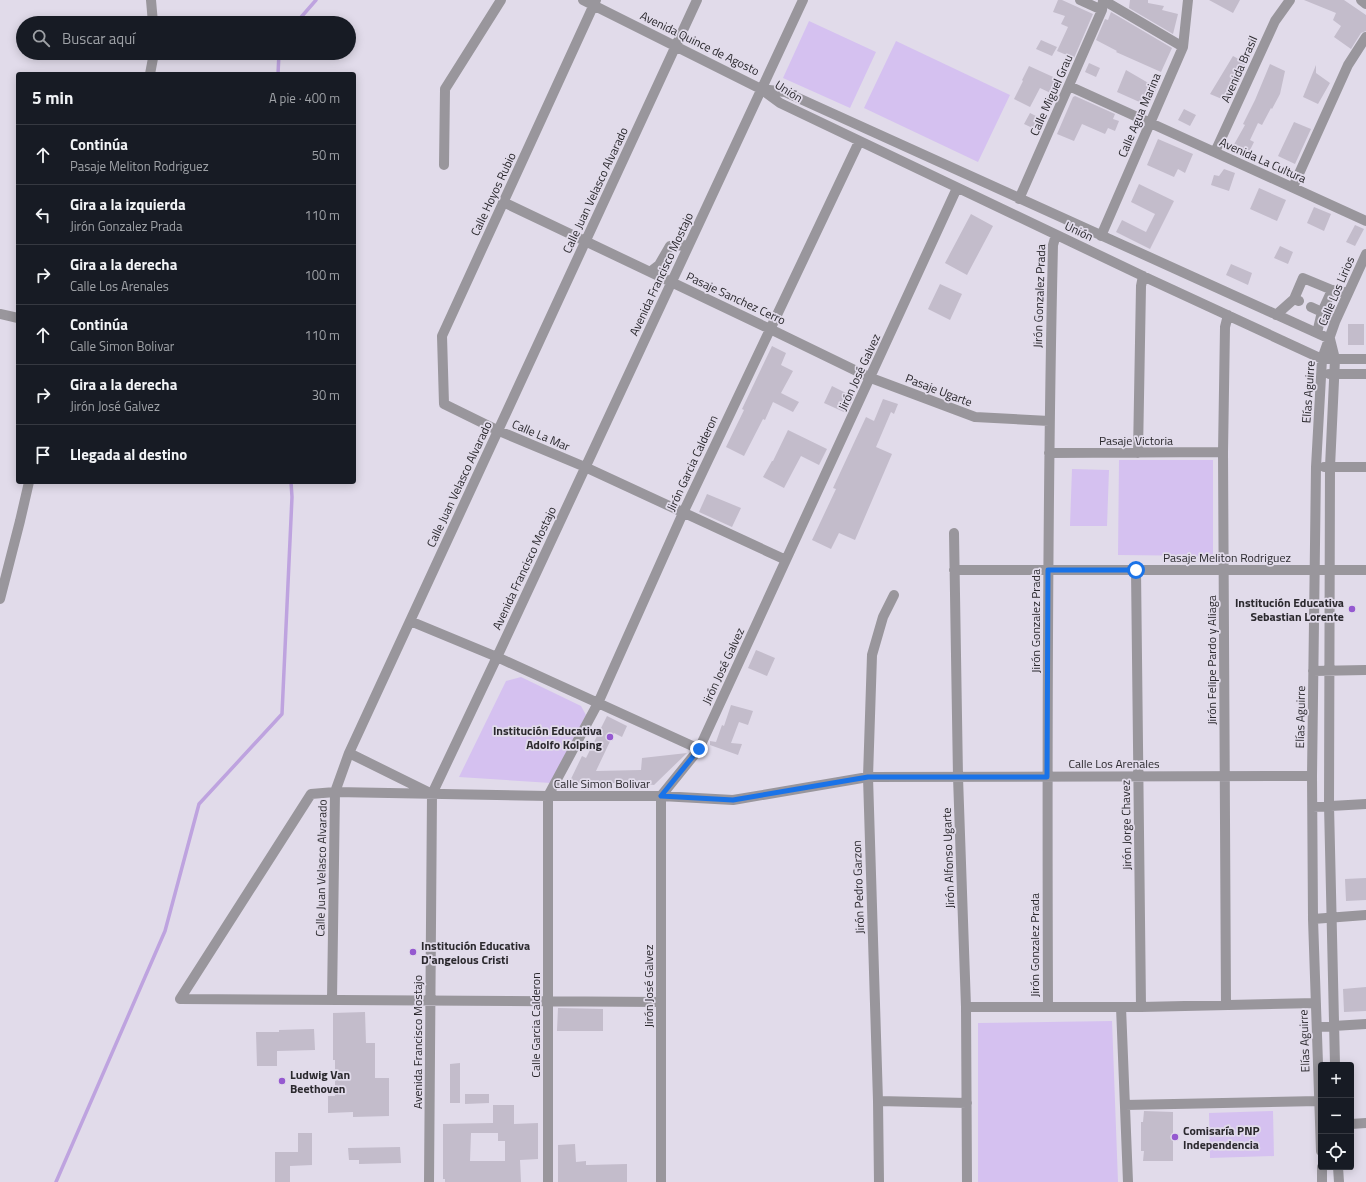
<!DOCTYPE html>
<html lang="es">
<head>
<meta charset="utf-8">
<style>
	:root { --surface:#171b24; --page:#242831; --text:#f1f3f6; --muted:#9ea1a6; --line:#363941 }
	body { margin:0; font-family:"Titillium Web",sans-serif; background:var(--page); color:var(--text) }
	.controls { position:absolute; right:12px; bottom:12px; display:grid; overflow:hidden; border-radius:4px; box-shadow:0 2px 10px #0003 }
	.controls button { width:36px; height:36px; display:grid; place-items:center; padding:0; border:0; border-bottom:1px solid var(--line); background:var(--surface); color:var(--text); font:20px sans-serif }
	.stop { position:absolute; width:12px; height:12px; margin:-9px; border:3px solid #1a73e8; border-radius:50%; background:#fff }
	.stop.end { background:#1a73e8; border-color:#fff; box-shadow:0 1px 4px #0008 }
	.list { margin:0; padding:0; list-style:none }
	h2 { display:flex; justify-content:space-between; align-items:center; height:52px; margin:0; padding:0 16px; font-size:17px }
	h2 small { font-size:13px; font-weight:400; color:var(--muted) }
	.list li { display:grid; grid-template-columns:26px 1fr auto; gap:12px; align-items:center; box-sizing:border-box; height:60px; padding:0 16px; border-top:1px solid var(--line) }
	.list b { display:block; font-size:15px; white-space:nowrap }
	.list p { margin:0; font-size:13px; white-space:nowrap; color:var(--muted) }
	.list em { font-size:13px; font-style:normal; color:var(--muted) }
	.icon { flex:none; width:22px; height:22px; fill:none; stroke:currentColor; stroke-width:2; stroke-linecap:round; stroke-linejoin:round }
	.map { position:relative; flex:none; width:1366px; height:1182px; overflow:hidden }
	.search { position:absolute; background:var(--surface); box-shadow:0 2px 10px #0003; left:16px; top:16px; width:340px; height:44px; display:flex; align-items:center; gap:10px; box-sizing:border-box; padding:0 14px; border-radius:22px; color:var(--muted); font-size:15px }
	.panel { position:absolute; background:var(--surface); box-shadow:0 2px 10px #0003; left:16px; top:72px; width:340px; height:412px; border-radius:4px }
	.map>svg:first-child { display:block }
	.green { fill:#d5c1f0 }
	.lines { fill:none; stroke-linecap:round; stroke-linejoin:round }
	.stream { stroke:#bea3df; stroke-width:3.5 }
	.building { fill:#c3bccb; fill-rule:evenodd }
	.minor { stroke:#99969c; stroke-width:10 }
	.route { stroke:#1a73e8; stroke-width:5 }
	.poi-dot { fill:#9559d0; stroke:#e1dbea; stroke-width:1.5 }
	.labels { text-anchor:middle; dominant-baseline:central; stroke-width:3.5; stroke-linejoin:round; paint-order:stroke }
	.street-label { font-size:12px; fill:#2b292e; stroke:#e1dbea }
	.poi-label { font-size:12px; font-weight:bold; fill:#2b292e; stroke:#e1dbea; text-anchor:start }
</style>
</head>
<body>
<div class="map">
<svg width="1366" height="1182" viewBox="0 0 1366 1182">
	<rect width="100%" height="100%" fill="#e1dbea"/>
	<path class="green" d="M 809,21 L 876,52 L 850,108 L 783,78 Z
		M 896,41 L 1010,95 L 978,162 L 864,108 Z
		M 1119,460 L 1213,460 L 1213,556 L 1118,555 Z
		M 1072,469 L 1109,470 L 1107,526 L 1070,526 Z
		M 521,677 L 581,706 L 586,715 L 551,783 L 459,777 L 506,681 Z
		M 1112,1021 L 1118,1182 L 978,1182 L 978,1023 Z
		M 1273,1111 L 1274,1156 L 1210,1158 L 1209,1113 Z"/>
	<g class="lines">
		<path class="stream" d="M 296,23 L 316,0
			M 278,74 L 279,53
			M 56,1182 L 165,931 L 199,804 L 282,714 L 292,497 L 291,482"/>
	</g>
	<path class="building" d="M 1058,0 L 1062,0 L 1093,14 L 1074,58 L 1057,51 L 1068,27 L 1061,24 L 1065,16 L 1053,12 Z
		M 1130,0 L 1148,0 L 1148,3 L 1164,6 L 1162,10 L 1178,14 L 1173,34 L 1129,8 Z
		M 1209,0 L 1240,0 L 1233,13 Z
		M 1304,0 L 1344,0 L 1366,15 L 1366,31 L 1361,33 L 1351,49 L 1334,37 L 1341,26 L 1333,20 L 1336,13 Z
		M 1111,12 L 1172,48 L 1161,72 L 1116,52 L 1117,51 L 1096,40 L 1105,19 L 1108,20 Z
		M 1041,40 L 1057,47 L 1052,56 L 1036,49 Z
		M 1233,56 L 1246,63 L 1234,81 L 1238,82 L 1229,102 L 1210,94 Z
		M 1089,63 L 1100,68 L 1096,77 L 1085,72 Z
		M 1270,64 L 1285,71 L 1280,94 L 1272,109 L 1271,108 L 1262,125 L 1258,123 L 1250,140 L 1254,142 L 1247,156 L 1232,148 L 1245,125 L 1243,124 L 1255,100 Z
		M 1316,65 L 1316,73 L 1330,83 L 1318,104 L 1303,97 Z
		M 1029,66 L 1062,81 L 1057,96 L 1040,88 L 1030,107 L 1014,99 L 1023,81 L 1022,80 Z
		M 1126,70 L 1157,88 L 1149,104 L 1144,104 L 1117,92 Z
		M 1075,96 L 1115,114 L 1113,119 L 1119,121 L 1115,131 L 1108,128 L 1105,134 L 1082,124 L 1074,141 L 1057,134 L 1073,97 Z
		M 1184,109 L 1196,115 L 1190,126 L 1178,120 Z
		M 1030,113 L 1044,120 L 1039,131 L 1024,124 Z
		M 1294,122 L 1311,129 L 1295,164 L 1278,156 Z
		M 1158,139 L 1193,154 L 1185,173 L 1178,169 L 1174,177 L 1147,165 Z
		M 1224,169 L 1235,173 L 1229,191 L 1211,185 L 1214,175 L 1219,176 Z
		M 1139,184 L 1174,201 L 1150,249 L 1116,232 L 1122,220 L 1146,232 L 1155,214 L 1131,202 Z
		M 1259,188 L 1286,200 L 1277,221 L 1250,209 Z
		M 1314,207 L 1331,214 L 1324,231 L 1307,223 Z
		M 971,214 L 993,226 L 967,275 L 945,263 Z
		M 1355,225 L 1364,229 L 1355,246 L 1346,242 Z
		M 1280,246 L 1293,252 L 1288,264 L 1274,258 Z
		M 1231,264 L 1252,273 L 1248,285 L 1226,275 Z
		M 940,284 L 962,294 L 950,320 L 928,309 Z
		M 1348,324 L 1364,324 L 1364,345 L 1348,345 Z
		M 772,346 L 786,353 L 781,365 L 793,371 L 781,393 L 799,402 L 793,412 L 773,402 L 765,420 L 763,419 L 744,456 L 726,447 L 744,410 L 742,409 Z
		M 832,386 L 854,397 L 846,413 L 824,403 Z
		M 883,399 L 898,404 L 894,414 L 891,412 L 876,447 L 892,454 L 855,540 L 839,533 L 831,549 L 812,540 L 836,489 L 833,488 L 866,417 L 874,421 Z
		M 788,430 L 827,449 L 819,465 L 801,456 L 784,488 L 763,477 L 772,461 L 773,461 Z
		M 707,494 L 741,508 L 732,527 L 699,512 Z
		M 756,650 L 775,658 L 767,676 L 748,668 Z
		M 731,705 L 753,711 L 748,725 L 739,722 L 731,743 L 742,744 L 738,755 L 710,745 L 710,741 L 716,742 L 722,725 L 724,726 Z
		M 607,716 L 627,726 L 622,737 L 614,733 L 596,771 L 641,770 L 642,758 L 687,753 L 654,785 L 639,783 L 569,783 L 582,756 L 586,758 Z
		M 1366,878 L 1366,900 L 1346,901 L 1345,879 Z
		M 1366,987 L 1366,1011 L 1344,1012 L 1343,989 Z
		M 558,1008 L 603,1009 L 603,1031 L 557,1031 Z
		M 365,1012 L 366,1043 L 375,1043 L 375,1078 L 389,1078 L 389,1116 L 353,1117 L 353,1112 L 328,1113 L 328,1096 L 335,1096 L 335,1060 L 333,1060 L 333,1013 Z
		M 314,1029 L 315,1050 L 277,1051 L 277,1066 L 257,1066 L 256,1032 L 279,1032 L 279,1030 Z
		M 460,1063 L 460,1103 L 450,1103 L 450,1064 Z
		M 465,1094 L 489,1094 L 489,1103 L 465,1104 Z
		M 493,1105 L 514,1105 L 514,1124 L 538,1123 L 538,1159 L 520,1160 L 521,1182 L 445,1182 L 445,1179 L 443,1179 L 443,1124 L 493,1123 ZM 471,1133 L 498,1133 L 498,1141 L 505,1141 L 505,1161 L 470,1161 Z
		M 1144,1111 L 1173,1112 L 1173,1161 L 1143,1161 L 1144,1151 L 1141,1151 L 1141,1122 L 1143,1122 Z
		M 298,1133 L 312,1133 L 312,1165 L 290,1166 L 290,1182 L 275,1182 L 275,1152 L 298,1152 Z
		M 575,1144 L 576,1162 L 586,1161 L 586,1165 L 627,1164 L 627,1182 L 558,1182 L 558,1145 Z
		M 400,1147 L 401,1163 L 359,1164 L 359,1160 L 349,1160 L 348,1148 Z"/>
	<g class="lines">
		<path class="minor" d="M 151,0 L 153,23
			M 583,0 L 761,89 L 780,103 L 1147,278 L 1322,359 L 1366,359
			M 596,0 L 442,336 L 444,404 L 499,431 L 585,467 L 786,560
			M 1080,0 L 1102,10
			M 1103,0 L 1183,47
			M 1361,0 L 1366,4
			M 150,74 L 154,53
			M 1069,86 L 1366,221
			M 761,89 L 785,92 L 1330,339
			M 1215,152 L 1275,21 L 1290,0
			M 444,165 L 445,89 L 501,0
			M 1293,187 L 1348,65 L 1366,37
			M 1019,199 L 1102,10 L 1103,0
			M 503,202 L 770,329 L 871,378 L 975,417 L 1049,421
			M 1101,236 L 1183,47 L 1188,0
			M 650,272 L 659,265 L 670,246 L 688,245
			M 1294,299 L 1303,278 L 1332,290
			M 1311,307 L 1322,312 L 1317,333
			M 0,314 L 18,318
			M 1276,315 L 1294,299 L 1299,301
			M 1335,322 L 1322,312 L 1332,290 L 1348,293
			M 1330,339 L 1335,359 L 1330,467 L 1329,805 L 1335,1065
			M 1329,374 L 1366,374
			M 1049,453 L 1223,452
			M 1138,453 L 1141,286 L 1143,276
			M 1324,467 L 1366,467
			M 954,533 L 958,777 L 966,1007 L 967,1182
			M 954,570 L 1366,570
			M 1136,570 L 1141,1007
			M 0,599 L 20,521 L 29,482
			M 410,621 L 497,657 L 699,749
			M 1313,671 L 1366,670
			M 349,753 L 428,792
			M 1313,807 L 1366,804
			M 1313,919 L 1366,915
			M 180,999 L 311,794 L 335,792 L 548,796 L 661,796 L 733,800 L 868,777 L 1312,776
			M 180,999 L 661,1002
			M 332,1000 L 335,792 L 349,753 L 697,0
			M 1226,1005 L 1223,452 L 1225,327 L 1228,315
			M 966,1007 L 1141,1007 L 1316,1003
			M 1048,1007 C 1047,753 1047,499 1053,245 L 1056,235
			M 1121,1007 L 1128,1182
			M 1317,1027 L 1366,1024
			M 878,1101 L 967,1103
			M 1125,1105 L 1319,1101
			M 1351,1124 L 1366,1123
			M 1321,1151 L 1313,919 L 1312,776 L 1316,467 L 1322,359 L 1335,322 L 1366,254
			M 1322,1167 L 1322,1182
			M 1338,1167 L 1339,1182
			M 429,1182 L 432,794 L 497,657 L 803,0
			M 548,1182 L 548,796 L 598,703 L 683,513 L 859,142
			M 661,1182 L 661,796 L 699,749 L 957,188
			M 879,1182 L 878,1101 L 868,777 L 872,655 L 883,617 L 894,595"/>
	</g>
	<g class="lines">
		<path class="route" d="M 699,749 L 661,796 L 733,800 L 868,777 L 1047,777 L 1048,570 L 1136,570"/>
	</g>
	<g class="poi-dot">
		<circle cx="1352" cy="609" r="4"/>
		<circle cx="610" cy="737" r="4"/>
		<circle cx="413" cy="952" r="4"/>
		<circle cx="282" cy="1081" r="4"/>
		<circle cx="1175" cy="1137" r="4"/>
	</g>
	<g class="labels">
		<g class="street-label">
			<text transform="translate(700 43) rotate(26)">Avenida Quince de Agosto</text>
			<text transform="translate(1239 69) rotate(-66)">Avenida Brasil</text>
			<text transform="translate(789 91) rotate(32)">Unión</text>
			<text transform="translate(1051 95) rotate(-66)">Calle Miguel Grau</text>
			<text transform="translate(1139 115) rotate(-67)">Calle Agua Marina</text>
			<text transform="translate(1263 160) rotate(24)">Avenida La Cultura</text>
			<text transform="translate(595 190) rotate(-65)">Calle Juan Velasco Alvarado</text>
			<text transform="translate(493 194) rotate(-65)">Calle Hoyos Rubio</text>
			<text transform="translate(1079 231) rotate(25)">Unión</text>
			<text transform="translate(661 274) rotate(-65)">Avenida Francisco Mostajo</text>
			<text transform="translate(1336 291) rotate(-67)">Calle Los Lirios</text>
			<text transform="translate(1039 296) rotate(-88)">Jirón Gonzalez Prada</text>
			<text transform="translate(736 298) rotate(25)">Pasaje Sanchez Cerro</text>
			<text transform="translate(859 372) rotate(-65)">Jirón José Galvez</text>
			<text transform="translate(939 390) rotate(21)">Pasaje Ugarte</text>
			<text transform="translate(1308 392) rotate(-86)">Elías Aguirre</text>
			<text transform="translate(541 435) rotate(23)">Calle La Mar</text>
			<text x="1136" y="440">Pasaje Victoria</text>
			<text transform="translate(692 463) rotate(-65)">Jirón Garcia Calderon</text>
			<text transform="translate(459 484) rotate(-65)">Calle Juan Velasco Alvarado</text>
			<text x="1227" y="557">Pasaje Meliton Rodriguez</text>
			<text transform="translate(524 568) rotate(-65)">Avenida Francisco Mostajo</text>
			<text transform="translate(1035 621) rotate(-90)">Jirón Gonzalez Prada</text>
			<text transform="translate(1211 660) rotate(-90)">Jirón Felipe Pardo y Aliaga</text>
			<text transform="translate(723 666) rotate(-65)">Jirón José Galvez</text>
			<text transform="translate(1300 717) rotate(-89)">Elías Aguirre</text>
			<text x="1114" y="763">Calle Los Arenales</text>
			<text x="602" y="783">Calle Simon Bolivar</text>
			<text transform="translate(1126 825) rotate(-91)">Jirón Jorge Chavez</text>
			<text transform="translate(948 858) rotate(-92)">Jirón Alfonso Ugarte</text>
			<text transform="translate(321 868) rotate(-89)">Calle Juan Velasco Alvarado</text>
			<text transform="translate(858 887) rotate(-92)">Jirón Pedro Garzon</text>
			<text transform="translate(1034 945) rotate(-90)">Jirón Gonzalez Prada</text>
			<text transform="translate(648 986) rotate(-90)">Jirón José Galvez</text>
			<text transform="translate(535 1025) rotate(-90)">Calle Garcia Calderon</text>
			<text transform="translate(1304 1041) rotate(-92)">Elías Aguirre</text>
			<text transform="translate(417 1042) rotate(-90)">Avenida Francisco Mostajo</text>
		</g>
		<g class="poi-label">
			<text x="1344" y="602" text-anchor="end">Institución Educativa<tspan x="1344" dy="14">Sebastian Lorente</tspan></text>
			<text x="602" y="730" text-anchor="end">Institución Educativa<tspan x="602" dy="14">Adolfo Kolping</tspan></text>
			<text x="421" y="945">Institución Educativa<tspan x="421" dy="14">D'angelous Cristi</tspan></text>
			<text x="290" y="1074">Ludwig Van<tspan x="290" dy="14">Beethoven</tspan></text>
			<text x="1183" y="1130">Comisaría PNP<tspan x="1183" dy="14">Independencia</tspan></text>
		</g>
	</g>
</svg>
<div class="controls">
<button>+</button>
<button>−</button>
<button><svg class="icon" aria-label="locate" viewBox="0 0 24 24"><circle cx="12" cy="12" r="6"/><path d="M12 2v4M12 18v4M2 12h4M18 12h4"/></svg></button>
</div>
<div class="stop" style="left:1136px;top:570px"></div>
<div class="stop end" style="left:699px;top:749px"></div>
<div class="search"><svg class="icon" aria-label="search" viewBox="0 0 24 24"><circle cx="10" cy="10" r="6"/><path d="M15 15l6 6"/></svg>Buscar aquí</div>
<section class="panel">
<h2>5 min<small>A pie · 400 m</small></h2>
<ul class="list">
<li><svg class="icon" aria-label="ahead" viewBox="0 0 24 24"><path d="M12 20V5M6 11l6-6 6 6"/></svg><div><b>Continúa</b><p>Pasaje Meliton Rodriguez</p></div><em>50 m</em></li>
<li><svg class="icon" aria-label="left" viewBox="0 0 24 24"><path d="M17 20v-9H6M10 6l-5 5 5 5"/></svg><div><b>Gira a la izquierda</b><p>Jirón Gonzalez Prada</p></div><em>110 m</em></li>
<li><svg class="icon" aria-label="right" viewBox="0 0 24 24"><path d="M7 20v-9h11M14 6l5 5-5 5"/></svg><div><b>Gira a la derecha</b><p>Calle Los Arenales</p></div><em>100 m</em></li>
<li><svg class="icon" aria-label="ahead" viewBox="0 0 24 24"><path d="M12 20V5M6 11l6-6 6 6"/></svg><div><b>Continúa</b><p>Calle Simon Bolivar</p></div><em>110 m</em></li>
<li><svg class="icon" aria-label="right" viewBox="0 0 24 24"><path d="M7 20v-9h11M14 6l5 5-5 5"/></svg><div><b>Gira a la derecha</b><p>Jirón José Galvez</p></div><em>30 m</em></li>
<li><svg class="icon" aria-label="arrive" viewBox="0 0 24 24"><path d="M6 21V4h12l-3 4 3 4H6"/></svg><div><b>Llegada al destino</b></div></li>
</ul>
</section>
</div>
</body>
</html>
